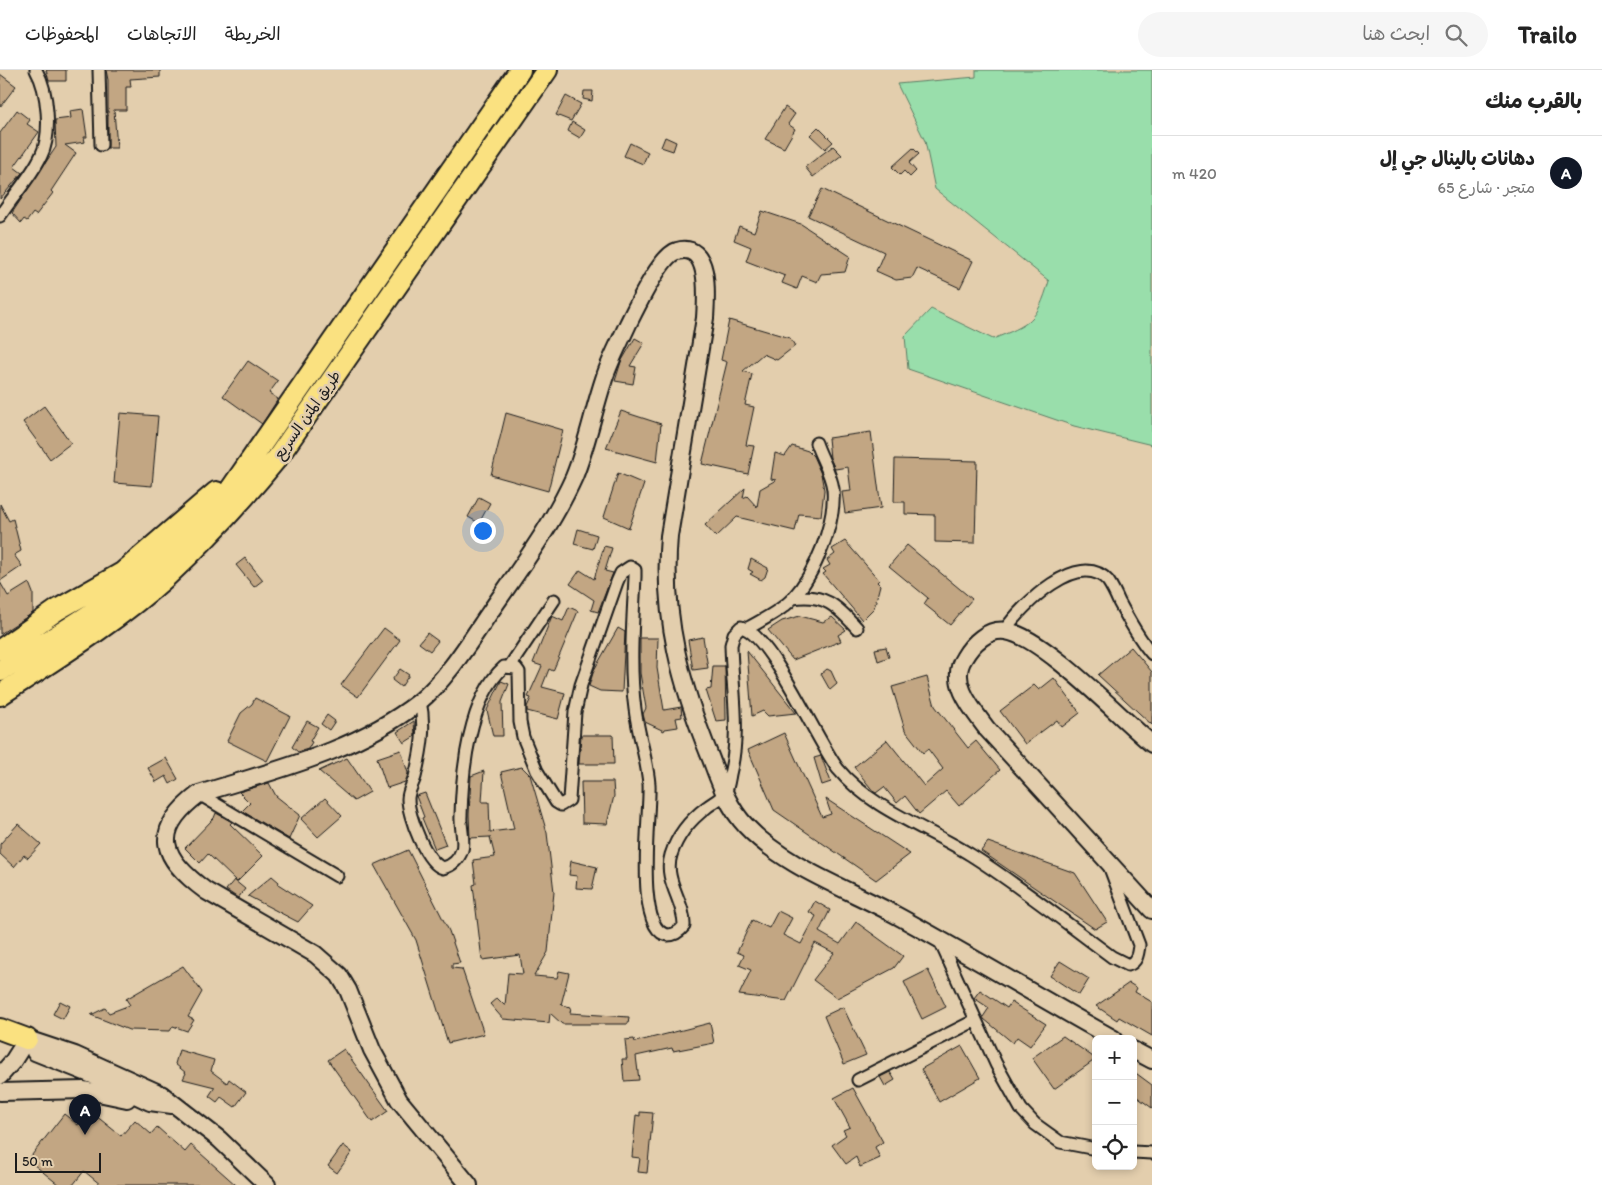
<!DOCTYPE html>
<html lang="ar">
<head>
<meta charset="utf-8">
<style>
	:root { --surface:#fff; --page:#f6f6f6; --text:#222; --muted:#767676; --line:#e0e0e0; --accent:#111827 }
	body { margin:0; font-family:Itim,"Playpen Sans Arabic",sans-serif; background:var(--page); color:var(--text); direction:rtl }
	.controls { position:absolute; right:15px; bottom:15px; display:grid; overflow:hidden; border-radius:8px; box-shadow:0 2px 8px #0003 }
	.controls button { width:45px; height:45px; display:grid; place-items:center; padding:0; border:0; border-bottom:1px solid var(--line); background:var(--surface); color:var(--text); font:25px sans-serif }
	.scale { position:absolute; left:15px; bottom:12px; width:86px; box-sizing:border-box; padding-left:5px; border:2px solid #1c1c1c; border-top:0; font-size:14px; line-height:18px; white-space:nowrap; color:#1c1c1c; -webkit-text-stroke:4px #e3cead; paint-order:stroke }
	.you { position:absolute; left:482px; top:460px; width:18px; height:18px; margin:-12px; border:4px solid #fff; border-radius:50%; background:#1a73e8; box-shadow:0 0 0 8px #1a73e833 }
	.badge { display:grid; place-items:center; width:32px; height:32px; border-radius:50%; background:var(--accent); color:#fff; font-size:16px; font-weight:700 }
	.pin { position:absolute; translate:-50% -41px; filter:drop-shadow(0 1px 2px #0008) }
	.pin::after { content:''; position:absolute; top:26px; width:18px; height:15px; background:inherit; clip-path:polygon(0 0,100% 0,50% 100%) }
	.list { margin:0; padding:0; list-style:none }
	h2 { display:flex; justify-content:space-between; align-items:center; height:65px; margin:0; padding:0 20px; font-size:21px }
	h2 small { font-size:16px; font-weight:400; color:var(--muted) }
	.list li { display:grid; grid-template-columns:32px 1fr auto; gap:15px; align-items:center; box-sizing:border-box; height:75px; padding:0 20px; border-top:1px solid var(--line) }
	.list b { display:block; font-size:19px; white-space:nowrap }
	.list p { margin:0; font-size:16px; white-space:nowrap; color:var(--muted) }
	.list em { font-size:16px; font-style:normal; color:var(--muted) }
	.icon { flex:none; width:28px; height:28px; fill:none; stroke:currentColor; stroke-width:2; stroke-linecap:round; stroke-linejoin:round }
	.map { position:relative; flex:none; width:1152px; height:1115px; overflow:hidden; direction:ltr }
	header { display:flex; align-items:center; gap:30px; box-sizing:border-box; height:70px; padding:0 25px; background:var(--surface); border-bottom:1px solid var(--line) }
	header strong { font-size:24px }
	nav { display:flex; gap:28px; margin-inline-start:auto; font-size:18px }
	.search { width:350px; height:45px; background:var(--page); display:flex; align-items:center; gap:12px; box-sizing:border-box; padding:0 18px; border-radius:28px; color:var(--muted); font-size:19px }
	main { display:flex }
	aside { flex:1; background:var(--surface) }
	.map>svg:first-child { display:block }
	.green { fill:#99deab; stroke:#5a7d64 }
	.building { fill:#c2a683; stroke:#1c1c1c }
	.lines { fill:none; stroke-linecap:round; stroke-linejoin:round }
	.street-casing { stroke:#1c1c1c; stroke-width:15 }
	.secondary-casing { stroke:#1c1c1c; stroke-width:20 }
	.highway-casing { stroke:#1c1c1c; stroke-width:24 }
	.street { stroke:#e3cead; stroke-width:11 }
	.secondary { stroke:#e3cead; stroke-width:16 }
	.highway { stroke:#fae180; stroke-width:20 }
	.labels { text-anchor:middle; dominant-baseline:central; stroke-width:5; stroke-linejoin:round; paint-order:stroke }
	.street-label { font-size:15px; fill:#1c1c1c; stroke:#e3cead }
</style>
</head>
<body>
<header>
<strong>Trailo</strong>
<div class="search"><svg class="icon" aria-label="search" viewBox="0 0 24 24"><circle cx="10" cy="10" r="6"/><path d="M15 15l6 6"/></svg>ابحث هنا</div>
<nav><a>الخريطة</a><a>الاتجاهات</a><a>المحفوظات</a></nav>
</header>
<main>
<aside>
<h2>بالقرب منك<small></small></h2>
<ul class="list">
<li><span class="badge">A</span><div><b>دهانات بالينال جي إل</b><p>متجر · شارع 65</p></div><em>420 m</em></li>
</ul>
</aside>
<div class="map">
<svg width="1152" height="1115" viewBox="0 0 1152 1115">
	<rect width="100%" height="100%" fill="#e3cead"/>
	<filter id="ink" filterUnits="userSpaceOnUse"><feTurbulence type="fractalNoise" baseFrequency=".02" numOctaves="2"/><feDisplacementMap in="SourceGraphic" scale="10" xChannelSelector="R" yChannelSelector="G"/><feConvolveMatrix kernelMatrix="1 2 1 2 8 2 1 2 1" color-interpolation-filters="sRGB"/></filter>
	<g filter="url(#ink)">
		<path class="green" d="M 976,0 L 1152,0 L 1152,375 L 1074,356 L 908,299 L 905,266 L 931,239 L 993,269 C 1030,254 1037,252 1049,211 L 935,119 L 925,71 L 897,14 L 976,7 Z"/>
		<path class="building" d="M 46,0 L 66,0 L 66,11 L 49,11 Z
			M 106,0 L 160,0 L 160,7 L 130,9 L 131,17 L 126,17 L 126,40 L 114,40 L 117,78 L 108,78 L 108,10 Z
			M 0,4 L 16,16 L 0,37 Z
			M 584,21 L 593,21 L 592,31 L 583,29 Z
			M 566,26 L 581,34 L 571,51 L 556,45 Z
			M 785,37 L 795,44 L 788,54 L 795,59 L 784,78 L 765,69 Z
			M 83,39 L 87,67 L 84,67 L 85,72 L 65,75 L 76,83 L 51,121 L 53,123 L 36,145 L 33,143 L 27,151 L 24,149 L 21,153 L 12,143 L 56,77 L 55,50 L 71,48 L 70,41 Z
			M 17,40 L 30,50 L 27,54 L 39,62 L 14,97 L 22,103 L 0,129 L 0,63 Z
			M 572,52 L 585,60 L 580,68 L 568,61 Z
			M 818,57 L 833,72 L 825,79 L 810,65 Z
			M 665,67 L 676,72 L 673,81 L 661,77 Z
			M 630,73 L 648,82 L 643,94 L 624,86 Z
			M 833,76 L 842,85 L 813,107 L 805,97 Z
			M 913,78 L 919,84 L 909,93 L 916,101 L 910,107 L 904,101 L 900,105 L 892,97 Z
			M 822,119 L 973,191 L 960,218 L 917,198 L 912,208 L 896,210 L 876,201 L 884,182 L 808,146 Z
			M 762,141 L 801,154 L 850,186 L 845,202 L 821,204 L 817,212 L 802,206 L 797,219 L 782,213 L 785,206 L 746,191 L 751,177 L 734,170 L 739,156 L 754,162 Z
			M 729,250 L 790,268 L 795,276 L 777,290 L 763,284 L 743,301 L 752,304 L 745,335 L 754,337 L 746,375 L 754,376 L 748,404 L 702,394 L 727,292 L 721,290 Z
			M 635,268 L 644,273 L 630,296 L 636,297 L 633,314 L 615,311 L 621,292 Z
			M 248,291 L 278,311 L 269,323 L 278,329 L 262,354 L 223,326 Z
			M 44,336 L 71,373 L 50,389 L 23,352 Z
			M 621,341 L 661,354 L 657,392 L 606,378 Z
			M 120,343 L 158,346 L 152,416 L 114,413 Z
			M 506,343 L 563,360 L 548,421 L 491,405 Z
			M 871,362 L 881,438 L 845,443 L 842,422 L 851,421 L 848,397 L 835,399 L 830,388 L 828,368 Z
			M 792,376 L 808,381 L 813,386 L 821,404 L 824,420 L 821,446 L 799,444 L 795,461 L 737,447 L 716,467 L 705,455 L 745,418 L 743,428 L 747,426 L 757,437 L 760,419 L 776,410 L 771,409 L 775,383 L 785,386 Z
			M 895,389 L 977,391 L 975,473 L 935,472 L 935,445 L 905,444 L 905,432 L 894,432 Z
			M 618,403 L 644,414 L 629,458 L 604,447 Z
			M 479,427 L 490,433 L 479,453 L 468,447 Z
			M 0,434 L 9,451 L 13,449 L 21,481 L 14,485 L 22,496 L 0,511 Z
			M 578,459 L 597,465 L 593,479 L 574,474 Z
			M 845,471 L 879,510 L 877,512 L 880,515 L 874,538 L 862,550 L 823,504 L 826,502 L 823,499 L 830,495 L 827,490 L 835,484 L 832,479 Z
			M 907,475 L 972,529 L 950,555 L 924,534 L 928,528 L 889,496 Z
			M 604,476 L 612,478 L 605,501 L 613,503 L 598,542 L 591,540 L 594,530 L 570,514 L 580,500 L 594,509 Z
			M 245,488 L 263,510 L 254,517 L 236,495 Z
			M 751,489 L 768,498 L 765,507 L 761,510 L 750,504 L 753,502 L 748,499 Z
			M 0,512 L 8,526 L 29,513 L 33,523 L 33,543 L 0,564 Z
			M 569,537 L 578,541 L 553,601 L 549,599 L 542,617 L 565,623 L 558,649 L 527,641 L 527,637 L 531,628 L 528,627 L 542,596 L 533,593 L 552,546 L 563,551 Z
			M 800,546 L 823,552 L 832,547 L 846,560 L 838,565 L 841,571 L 793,590 L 768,560 L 782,551 Z
			M 384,558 L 400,570 L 358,627 L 341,615 Z
			M 618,558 L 625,562 L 622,622 L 600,621 L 589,616 L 594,600 Z
			M 427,563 L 438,571 L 430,581 L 419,573 Z
			M 703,567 L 708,598 L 693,600 L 688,570 Z
			M 640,568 L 658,568 L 657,598 L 664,640 L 681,637 L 682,647 L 676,648 L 678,657 L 665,659 L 664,661 L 645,652 L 643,644 L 646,638 L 640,603 Z
			M 886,577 L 889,587 L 878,591 L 875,579 Z
			M 1131,577 L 1152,602 L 1152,655 L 1098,605 Z
			M 747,581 L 796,643 L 768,646 L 763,641 L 752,646 Z
			M 713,596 L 725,596 L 726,650 L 716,651 L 706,620 L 711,619 Z
			M 400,599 L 409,605 L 401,617 L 392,610 Z
			M 827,599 L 831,601 L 837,614 L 830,620 L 821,604 Z
			M 927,607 L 935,636 L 968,678 L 976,671 L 1000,700 L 959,736 L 946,721 L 919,744 L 905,726 L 897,733 L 884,717 L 876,723 L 874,722 L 854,697 L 887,670 L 924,716 L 943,699 L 928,679 L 923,683 L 905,660 L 892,617 Z
			M 1054,608 L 1080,643 L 1062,657 L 1057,650 L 1025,674 L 1000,641 L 1034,615 L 1039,620 Z
			M 501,611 L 509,614 L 502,632 L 503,666 L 493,666 L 487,640 Z
			M 255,628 L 290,646 L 267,691 L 227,671 L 241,643 L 252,634 Z
			M 327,645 L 335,651 L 329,660 L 321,654 Z
			M 307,651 L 318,657 L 310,671 L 312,672 L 308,679 L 298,682 L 292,677 Z
			M 414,651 L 415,666 L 404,673 L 397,662 Z
			M 784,663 L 822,747 L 831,744 L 826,729 L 910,784 L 876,810 L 774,740 L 748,680 Z
			M 581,665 L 613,665 L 614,694 L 579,694 Z
			M 401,680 L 408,703 L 407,707 L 405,712 L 387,718 L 377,688 Z
			M 821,686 L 831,712 L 822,715 L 814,688 Z
			M 166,688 L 178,709 L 170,714 L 166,706 L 156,712 L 148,698 Z
			M 347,688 L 370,722 L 354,731 L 319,701 Z
			M 522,697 L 530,705 L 547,763 L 554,822 L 548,882 L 534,906 L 557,908 L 559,901 L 569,903 L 561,935 L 571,937 L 570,943 L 629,947 L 628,954 L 562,954 L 550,943 L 549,953 L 503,949 L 490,934 L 497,928 L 505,936 L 508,903 L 523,904 L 520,885 L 482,890 L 473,815 L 476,814 L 473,790 L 495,787 L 490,767 L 470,768 L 469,745 L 471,706 L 484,701 L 482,732 L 489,732 L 490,762 L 514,759 L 501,702 Z
			M 581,712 L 613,712 L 614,726 L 607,754 L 582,753 Z
			M 269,713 L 276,726 L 300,745 L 289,769 L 242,741 L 250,733 L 239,722 Z
			M 425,723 L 446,775 L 435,779 L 422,748 L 424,747 L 416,726 Z
			M 325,728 L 342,746 L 318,767 L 301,749 Z
			M 216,743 L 232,752 L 230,754 L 263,786 L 237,812 L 208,784 L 200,793 L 185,778 L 214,748 Z
			M 18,754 L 41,774 L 28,788 L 24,785 L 14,797 L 0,784 L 0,774 Z
			M 988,772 L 1075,803 L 1107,852 L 1095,859 L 981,781 Z
			M 408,780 L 449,861 L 460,893 L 452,894 L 452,898 L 462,899 L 484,964 L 448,973 L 416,870 L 374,795 Z
			M 571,791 L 597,797 L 592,819 L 576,818 L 577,806 L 569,805 Z
			M 272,806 L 279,812 L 278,814 L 312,836 L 298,852 L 248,826 Z
			M 234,810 L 245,819 L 238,828 L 226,820 Z
			M 815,831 L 830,840 L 819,862 L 840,874 L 856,852 L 903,886 L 894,898 L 837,928 L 813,910 L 834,883 L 815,873 L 786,931 L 739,925 L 751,900 L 739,895 L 744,885 L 737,882 L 752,850 L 769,858 L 778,841 L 792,848 L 783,865 L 801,874 L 816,846 L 809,842 Z
			M 1060,891 L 1089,909 L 1079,925 L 1050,906 Z
			M 183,896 L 202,922 L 188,947 L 194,950 L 187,961 L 173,956 L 170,961 L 129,960 L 91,945 L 105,938 L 109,943 L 130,935 L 126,929 Z
			M 928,900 L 946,937 L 922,949 L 904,912 Z
			M 1129,913 L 1137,918 L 1135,922 L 1152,932 L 1152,966 L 1119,947 L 1117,950 L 1096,936 Z
			M 980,920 L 1007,938 L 1011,932 L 1046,954 L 1030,976 L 1017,967 L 1013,973 L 984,949 L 983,947 L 989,938 L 974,928 Z
			M 60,931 L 70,936 L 63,949 L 53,944 Z
			M 843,937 L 866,985 L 844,994 L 824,946 Z
			M 710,953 L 714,973 L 673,981 L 672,978 L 636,986 L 639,1010 L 624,1011 L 622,989 L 627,989 L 625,970 L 634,969 L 635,972 Z
			M 1063,966 L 1096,989 L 1054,1019 L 1032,988 Z
			M 962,976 L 980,1008 L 939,1032 L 921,999 Z
			M 344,979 L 388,1041 L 372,1052 L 328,990 Z
			M 179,980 L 214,990 L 211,1001 L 227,1013 L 229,1009 L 246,1022 L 235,1037 L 221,1027 L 217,1032 L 209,1026 L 215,1017 L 183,1009 L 186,1003 L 175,994 Z
			M 1133,1001 L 1152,1015 L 1152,1038 L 1133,1024 Z
			M 890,1002 L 895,1010 L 885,1016 L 880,1007 Z
			M 853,1018 L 883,1072 L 875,1077 L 880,1088 L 860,1097 L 856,1087 L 846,1094 L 832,1075 L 846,1065 L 843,1060 L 850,1057 L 834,1028 Z
			M 90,1041 L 121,1066 L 135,1050 L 151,1064 L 157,1057 L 185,1082 L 191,1075 L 236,1115 L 101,1115 L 84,1101 L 73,1115 L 59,1115 L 28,1090 L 64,1044 L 78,1055 Z
			M 640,1042 L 653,1043 L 647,1103 L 638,1102 L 640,1088 L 632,1087 L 636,1045 L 640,1046 Z
			M 343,1075 L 352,1082 L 337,1103 L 328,1096 Z"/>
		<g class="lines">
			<defs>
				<path id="street" d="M 99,0 L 101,75
					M 0,146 C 13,126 31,107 41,86 C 52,64 48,21 36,0
					M 793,528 C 824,523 837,536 857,558
					M 748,558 C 762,550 781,541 792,529 C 815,504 836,453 833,419 C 831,403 821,388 816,373
					M 1005,560 C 1021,536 1079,478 1108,511 C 1112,517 1116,525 1119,532 C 1129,550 1138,568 1152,584
					M 510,596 L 554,530
					M 420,631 C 426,657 421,682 415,707 C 413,714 408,721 408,729 C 408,745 426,794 443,798 C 452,796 459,789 462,780 C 465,770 460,757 461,746 C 462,701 469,628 504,597 L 516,598 L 519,602 L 520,652 L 523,667 L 537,701 L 556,732 L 561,735 L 569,730 L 575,642 L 581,615 L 617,512 L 621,503 L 630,497 L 635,500 L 635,507 C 633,550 629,596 635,639 C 638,664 647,689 649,714 C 651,739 633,862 668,865 C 675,865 680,861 684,856 C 685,831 663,811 671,785 C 677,766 691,749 707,737 C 712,733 722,728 725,723 C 728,718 729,709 730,704 C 741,661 732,618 731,575 L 734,564 L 741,557 C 770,563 817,672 838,699 C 871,739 928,758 971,785 C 1020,816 1066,853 1112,887 L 1128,895 C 1137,892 1138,884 1139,875 L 1110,798
					M 199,724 L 337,806
					M 938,867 L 996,994 L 1021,1039 L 1035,1054 L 1060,1072 L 1096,1079
					M 858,1010 L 976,950
					M 1133,1082 L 1152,1083"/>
				<path id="secondary" d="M 1152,674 C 1119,647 1044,567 1006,561 C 988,558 972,574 964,588 C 948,612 973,640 987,659 L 1152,840
					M 1133,980 L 1152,990
					M 35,982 L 95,1006 L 150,1032 L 172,1035
					M 0,1006 L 13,991 L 27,969 L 75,985 L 161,1024 L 219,1069 L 267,1115
					M 0,1022 L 84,1020 L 127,1029
					M 469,1115 L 399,1030 L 372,980 L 348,920 L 339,905 L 315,884 L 206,821 C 161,788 150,761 199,724 C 275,700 355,682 419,632 C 445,611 469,573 488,545 C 518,501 552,456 574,407 C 587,375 593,342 604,309 C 610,290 620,272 628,254 C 636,238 661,185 677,181 C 712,171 706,230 705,248 L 669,466 C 662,548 681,615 711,689 C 720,713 728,737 746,756 C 785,797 844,817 894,844 C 968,884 1040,928 1114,969"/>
				<path id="highway" d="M 0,580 L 57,540 L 122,503 L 216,422
					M 0,601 C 39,576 81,552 119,525 C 159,495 195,460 228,423 L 520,0
					M 0,625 C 57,588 116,552 167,506 C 207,469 243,430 278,387 L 547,0
					M 0,959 L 27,969"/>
			</defs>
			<use href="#street" class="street-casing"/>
			<use href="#secondary" class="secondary-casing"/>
			<use href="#highway" class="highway-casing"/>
			<use href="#street" class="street"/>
			<use href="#secondary" class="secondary"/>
			<use href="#highway" class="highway"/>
		</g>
	</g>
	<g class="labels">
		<g class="street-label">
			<text transform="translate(307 345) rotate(-55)">طريق المتن السريع</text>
		</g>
	</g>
</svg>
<div class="controls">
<button>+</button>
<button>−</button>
<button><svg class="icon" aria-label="locate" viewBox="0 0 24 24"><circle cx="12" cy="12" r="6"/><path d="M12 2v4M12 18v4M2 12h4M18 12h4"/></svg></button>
</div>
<div class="scale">50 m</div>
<div class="you"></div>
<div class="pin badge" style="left:85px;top:1065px">A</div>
</div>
</main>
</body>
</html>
